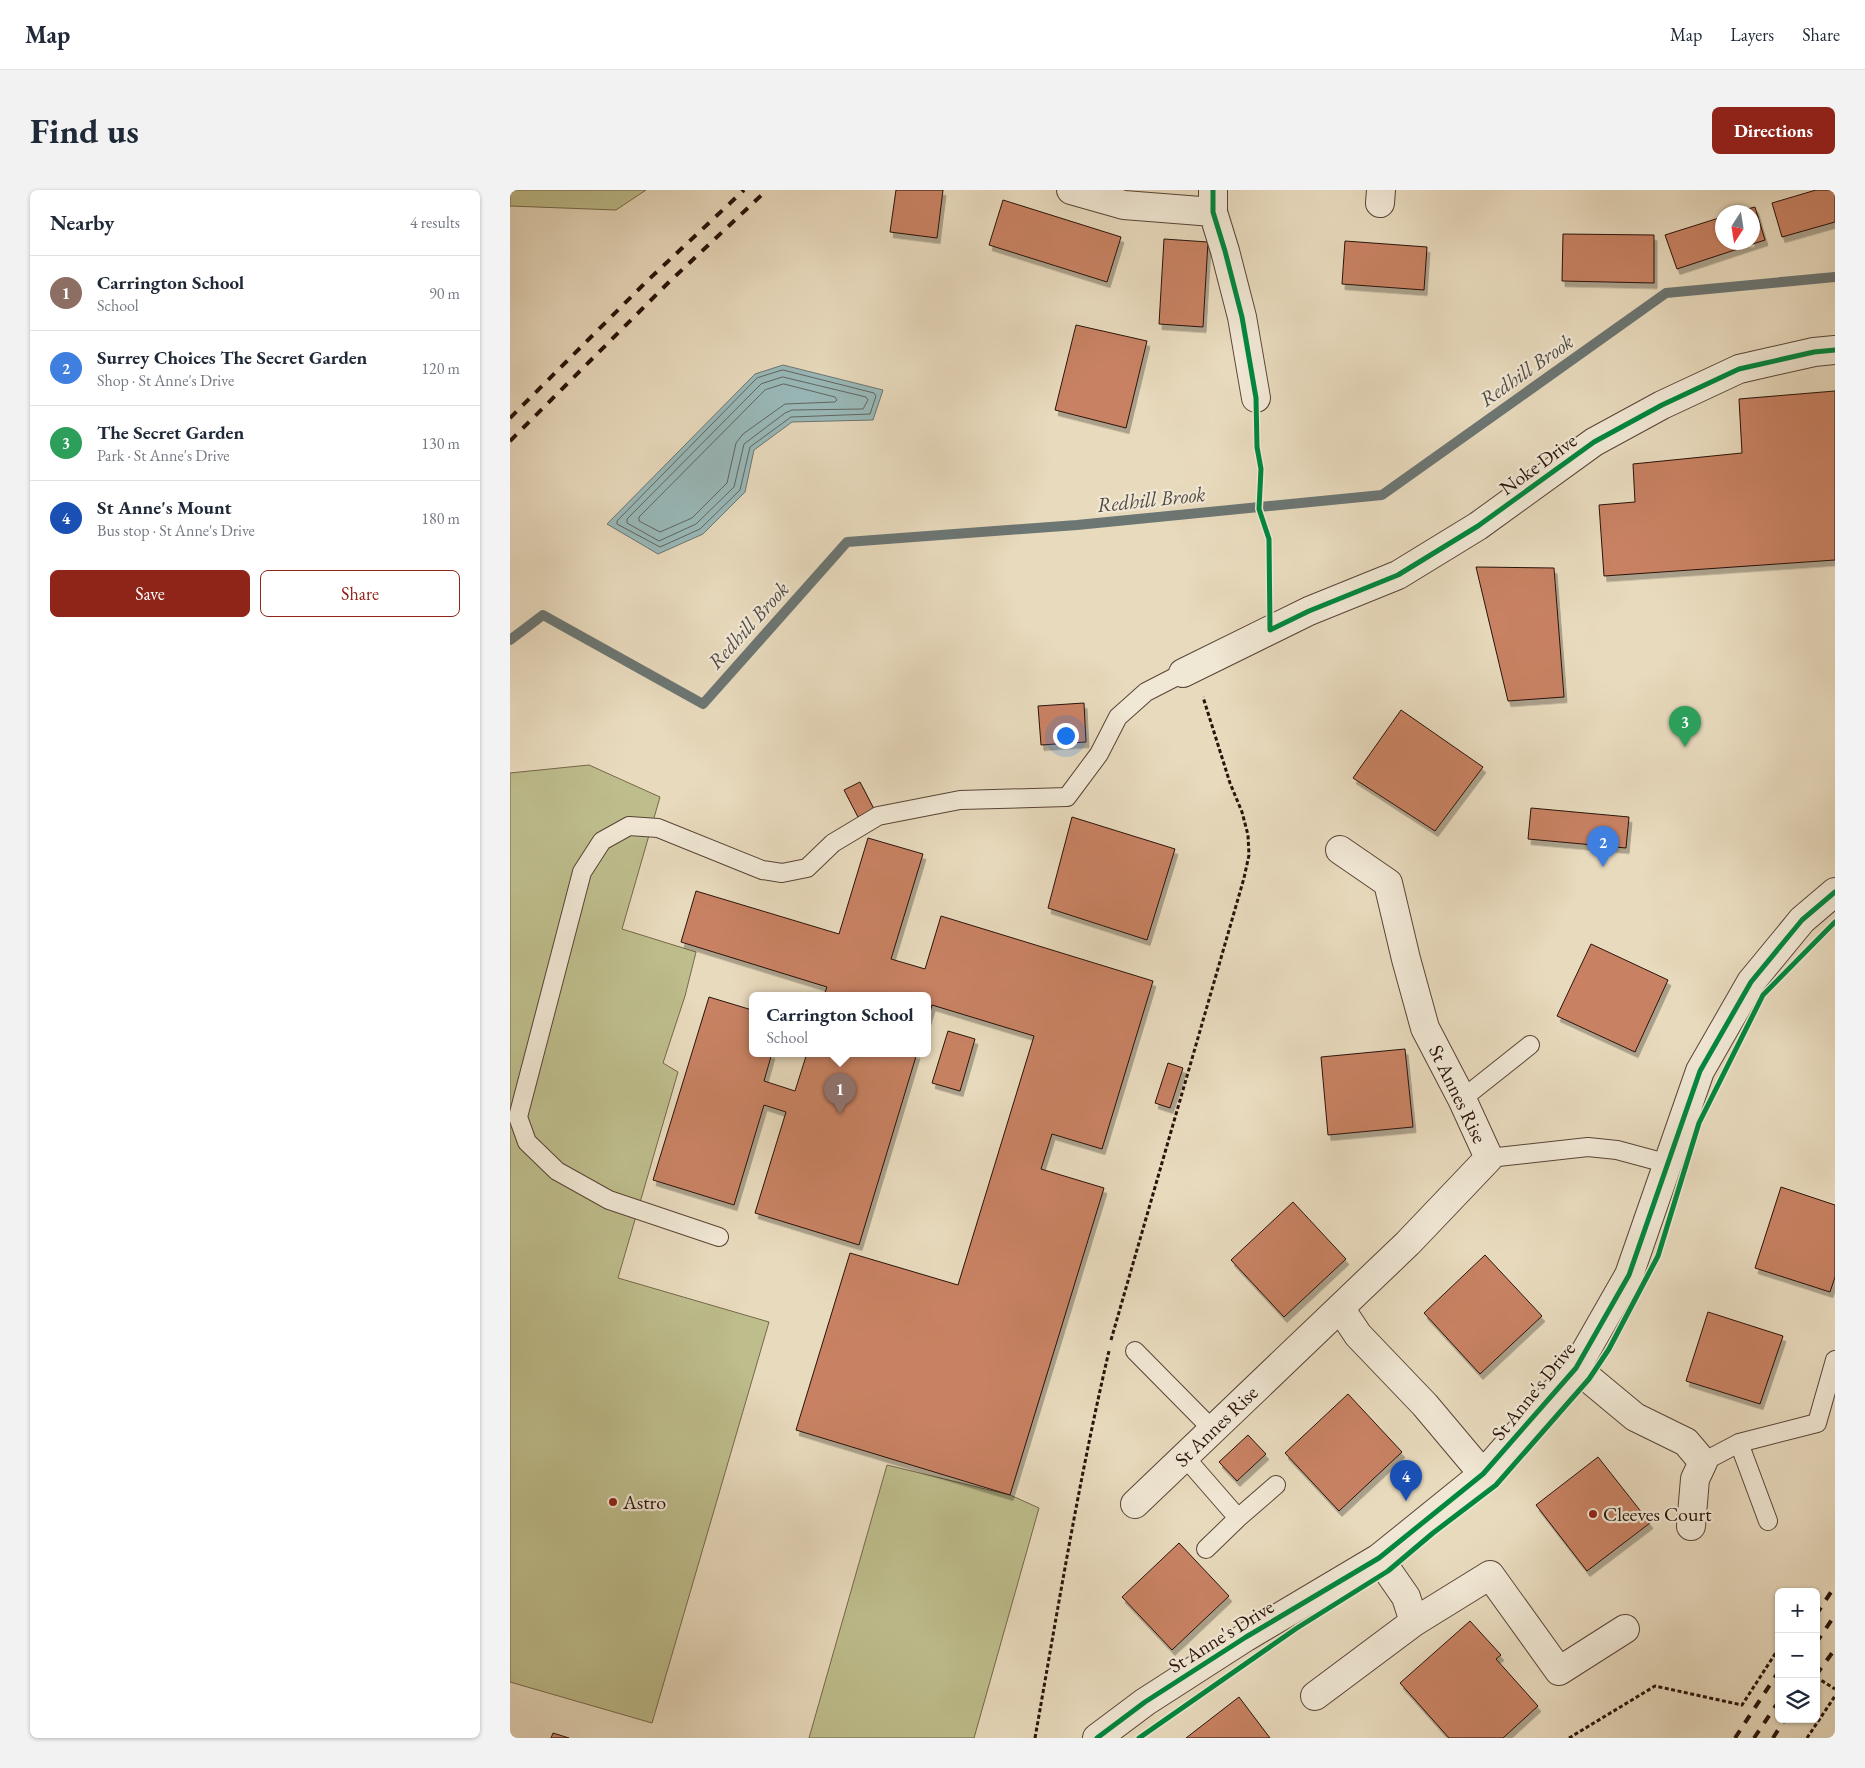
<!DOCTYPE html>
<html lang="en">
<head>
<meta charset="utf-8">
<style>
	:root { --surface:#fff; --page:#f2f2f3; --text:#1f2937; --muted:#747a83; --line:#e0e1e3; --accent:#8f2418 }
	body { margin:0; font-family:"EB Garamond",serif; background:var(--page); color:var(--text) }
	.controls { position:absolute; right:15px; bottom:15px; display:grid; overflow:hidden; border-radius:8px; box-shadow:0 1px 4px #0004 }
	.controls button { width:45px; height:45px; display:grid; place-items:center; padding:0; border:0; border-bottom:1px solid var(--line); background:var(--surface); color:var(--text); font:25px sans-serif }
	.compass { position:absolute; left:1205px; top:15px; width:45px; height:45px; border-radius:50%; background:var(--surface); box-shadow:0 1px 4px #0004; rotate:192deg }
	.you { position:absolute; left:555px; top:545px; width:18px; height:18px; margin:-12px; border:4px solid #fff; border-radius:50%; background:#1a73e8; box-shadow:0 0 0 8px #1a73e833 }
	.badge { display:grid; place-items:center; width:32px; height:32px; border-radius:50%; background:var(--accent); color:#fff; font-size:16px; font-weight:700 }
	.pin { position:absolute; translate:-50% -41px; filter:drop-shadow(0 1px 2px #0008) }
	.pin::after { content:''; position:absolute; top:26px; width:18px; height:15px; background:inherit; clip-path:polygon(0 0,100% 0,50% 100%) }
	.popup { position:absolute; left:239px; top:802px; width:182px; height:65px; box-sizing:border-box; display:grid; place-content:center; border-radius:8px; background:var(--surface); filter:drop-shadow(0 1px 4px #0005); font-size:16px; white-space:nowrap; color:var(--muted) }
	.popup b { font-size:19px; color:var(--text) }
	.popup::after { content:''; position:absolute; left:50%; top:100%; margin-left:-10px; border:10px solid transparent; border-top-color:var(--surface) }
	.list { margin:0; padding:0; list-style:none }
	h2 { display:flex; justify-content:space-between; align-items:center; height:65px; margin:0; padding:0 20px; font-size:21px }
	h2 small { font-size:16px; font-weight:400; color:var(--muted) }
	.list li { display:grid; grid-template-columns:32px 1fr auto; gap:15px; align-items:center; box-sizing:border-box; height:75px; padding:0 20px; border-top:1px solid var(--line) }
	.list b { display:block; font-size:19px; white-space:nowrap }
	.list p { margin:0; font-size:16px; white-space:nowrap; color:var(--muted) }
	.list em { font-size:16px; font-style:normal; color:var(--muted) }
	.actions { display:flex; gap:10px; padding:15px 20px }
	.actions a { flex:1; padding:11px 0; border:1px solid var(--accent); border-radius:8px; text-align:center; font-size:18px; color:var(--accent) }
	.actions .main { background:var(--accent); color:#fff }
	.icon { flex:none; width:28px; height:28px; fill:none; stroke:currentColor; stroke-width:2; stroke-linecap:round; stroke-linejoin:round }
	.map { position:relative; flex:none; width:1325px; height:1548px; overflow:hidden; border-radius:8px }
	header { display:flex; align-items:center; gap:30px; box-sizing:border-box; height:70px; padding:0 25px; background:var(--surface); border-bottom:1px solid var(--line) }
	header strong { font-size:24px }
	nav { display:flex; gap:28px; margin-inline-start:auto; font-size:18px }
	.intro { display:flex; align-items:center; justify-content:space-between; box-sizing:border-box; height:120px; padding:0 30px }
	h1 { margin:0; font-size:35px }
	.button { padding:12px 22px; border-radius:8px; background:var(--accent); color:#fff; font-size:18px; font-weight:700 }
	main { display:flex; gap:30px; padding:0 30px }
	aside { flex:1; background:var(--surface); border-radius:8px; box-shadow:0 1px 4px #0004 }
	.map>svg:first-child { display:block }
	.green { fill:#bebd8c; stroke:#74684a }
	.water { fill:#99b9b9; stroke:#6c7673 }
	.lines { fill:none; stroke-linecap:round; stroke-linejoin:round }
	.shore { stroke:#616661; stroke-width:1 }
	.stream { stroke:#6c7673; stroke-width:10 }
	.building { fill:#c88264; stroke:#291209; filter:url(#shadow) }
	.service-casing { stroke:#594436; stroke-width:20 }
	.minor-casing { stroke:#594436; stroke-width:30 }
	.path { stroke:#291209; stroke-width:3; stroke-dasharray:4 2.5; stroke-linecap:butt }
	.service { stroke:#f0e7d4; stroke-width:18 }
	.minor { stroke:#f0e7d4; stroke-width:28 }
	.rail { stroke:#291209; stroke-width:4; stroke-dasharray:9 9; stroke-linecap:butt }
	.cycleway-casing { stroke:#f0e7d4; stroke-width:8 }
	.cycleway { stroke:#00873e; stroke-width:5 }
	.poi-dot { fill:#8f2418; stroke:#f0e7d4; stroke-width:2 }
	.labels { text-anchor:middle; dominant-baseline:central; stroke-width:4.5; stroke-linejoin:round; paint-order:stroke }
	.street-label { font-size:20px; fill:#291209; stroke:#f0e7d4 }
	.poi-label { font-size:20px; fill:#291209; stroke:#f0e7d4; text-anchor:start }
	.water-label { font-size:21px; font-style:italic; fill:#504c47; stroke:#f0e7d4 }
</style>
</head>
<body>
<header>
<strong>Map</strong>
<nav><a>Map</a><a>Layers</a><a>Share</a></nav>
</header>
<div class="intro"><h1>Find us</h1><a class="button">Directions</a></div>
<main>
<aside>
<h2>Nearby<small>4 results</small></h2>
<ul class="list">
<li><span class="badge" style="background:#8d6e63">1</span><div><b>Carrington School</b><p>School</p></div><em>90 m</em></li>
<li><span class="badge" style="background:#3f7fe0">2</span><div><b>Surrey Choices The Secret Garden</b><p>Shop · St Anne's Drive</p></div><em>120 m</em></li>
<li><span class="badge" style="background:#2e9e5b">3</span><div><b>The Secret Garden</b><p>Park · St Anne's Drive</p></div><em>130 m</em></li>
<li><span class="badge" style="background:#1a4fb4">4</span><div><b>St Anne's Mount</b><p>Bus stop · St Anne's Drive</p></div><em>180 m</em></li>
</ul>
<div class="actions"><a class="main">Save</a><a>Share</a></div>
</aside>
<div class="map">
<svg width="1325" height="1548" viewBox="0 0 1325 1548">
	<defs>
		<filter id="shadow"><feDropShadow dx="3" dy="5.5" stdDeviation="0" flood-color="#0004"/></filter>
	</defs>
	<rect width="100%" height="100%" fill="#e8dabd"/>
	<filter id="stains"><feTurbulence type="fractalNoise" baseFrequency=".004" numOctaves="4"/><feColorMatrix values="0 0 0 0 .2 0 0 0 0 .09 0 0 0 0 .02 0 0 0 .5 -.17"/></filter>
	<radialGradient id="worn" r=".72"><stop offset=".6" stop-color="#630" stop-opacity="0"/><stop offset="1" stop-color="#630" stop-opacity=".3"/></radialGradient>
	<path class="green" d="M 0,0 L 136,0 L 106,20 L 0,16 Z
		M 79,575 L 150,607 L 112,739 L 186,762 L 175,806 L 153,873 L 168,882 L 108,1088 L 259,1132 L 142,1533 L 0,1492 L 0,583 Z
		M 377,1275 L 500,1305 L 529,1318 L 464,1548 L 299,1548 Z"/>
	<path class="water" d="M 273,175 L 373,200 L 363,230 L 282,232 L 244,260 L 235,302 L 193,344 L 148,364 L 97,334 L 245,184 Z"/>
	<g class="lines">
		<path class="shore" d="M 273,180 L 364,203 L 366,206 L 360,224 L 281,227 L 240,257 L 230,300 L 190,339 L 150,357 L 107,334 L 107,331 L 247,188 Z
			M 273,187 L 356,207 L 358,210 L 353,219 L 282,220 L 275,223 L 234,254 L 224,297 L 186,334 L 149,351 L 117,333 L 117,329 L 251,194 Z
			M 274,194 L 325,207 L 327,210 L 325,212 L 275,214 L 233,244 L 226,253 L 217,293 L 182,328 L 150,342 L 129,331 L 129,327 L 255,200 Z"/>
		<path class="stream" d="M 0,450 L 33,425 L 193,514 L 337,352 L 567,335 L 872,305 L 1156,103 L 1325,87"/>
	</g>
	<path class="building" d="M 386,0 L 433,0 L 427,48 L 380,42 Z
		M 1306,0 L 1325,0 L 1325,32 L 1272,47 L 1262,13 Z
		M 493,10 L 611,47 L 597,92 L 479,55 Z
		M 1245,17 L 1255,50 L 1167,79 L 1155,45 L 1212,27 L 1212,52 L 1242,52 L 1242,22 L 1226,22 Z
		M 1053,44 L 1144,45 L 1144,93 L 1052,91 Z
		M 654,49 L 698,52 L 693,137 L 649,134 Z
		M 835,51 L 917,57 L 914,100 L 832,94 Z
		M 566,135 L 637,151 L 616,238 L 545,220 Z
		M 1325,201 L 1325,370 L 1094,386 L 1089,315 L 1125,312 L 1123,274 L 1232,263 L 1229,209 Z
		M 966,377 L 1044,378 L 1054,507 L 998,511 Z
		M 574,513 L 576,552 L 531,555 L 528,516 Z
		M 891,520 L 973,577 L 925,641 L 843,588 Z
		M 350,592 L 364,619 L 348,627 L 334,600 Z
		M 1021,618 L 1119,627 L 1116,658 L 1018,649 Z
		M 562,627 L 665,659 L 637,750 L 538,718 Z
		M 358,648 L 413,664 L 381,769 L 415,779 L 431,726 L 643,791 L 592,959 L 542,944 L 531,979 L 594,998 L 500,1305 L 286,1240 L 340,1063 L 448,1095 L 524,846 L 422,815 L 418,829 L 418,805 L 314,805 L 317,797 L 171,752 L 186,701 L 329,744 Z
		M 1081,754 L 1158,790 L 1125,862 L 1047,826 Z
		M 199,807 L 242,820 L 242,863 L 262,863 L 254,891 L 285,901 L 297,863 L 407,863 L 349,1055 L 245,1023 L 276,922 L 254,915 L 224,1015 L 143,990 Z
		M 438,841 L 465,849 L 450,901 L 422,893 Z
		M 895,859 L 903,937 L 818,945 L 811,867 Z
		M 658,873 L 673,878 L 660,918 L 645,913 Z
		M 1271,997 L 1325,1015 L 1325,1087 L 1320,1102 L 1245,1078 Z
		M 783,1012 L 836,1069 L 774,1127 L 721,1070 Z
		M 975,1065 L 1032,1126 L 970,1184 L 914,1123 Z
		M 1198,1122 L 1273,1146 L 1250,1214 L 1176,1191 Z
		M 838,1204 L 892,1262 L 829,1321 L 775,1263 Z
		M 738,1245 L 756,1264 L 727,1291 L 709,1272 Z
		M 1088,1267 L 1140,1333 L 1077,1381 L 1026,1315 Z
		M 669,1353 L 719,1406 L 662,1460 L 612,1407 Z
		M 960,1431 L 991,1465 L 986,1469 L 1028,1516 L 993,1548 L 939,1548 L 890,1493 Z
		M 729,1507 L 760,1548 L 676,1548 Z
		M 43,1543 L 59,1548 L 41,1548 Z"/>
	<g class="lines">
		<defs>
			<path id="service" d="M 952,909 L 1020,855
				M 979,968 L 1078,957 L 1107,960 L 1159,974
				M 209,1047 L 99,1010 L 47,981 L 17,952 L 8,927 L 72,682 L 92,651 L 119,636 L 148,638 L 252,680 L 272,683 L 297,678 L 323,653 L 368,626 L 450,610 L 557,607 L 589,564 L 608,527 L 636,502 L 673,483
				M 625,1161 L 702,1239
				M 1229,1253 L 1258,1331
				M 674,1266 L 728,1328 L 766,1295
				M 1193,1272 L 1229,1253 L 1307,1233 L 1325,1170
				M 696,1359 L 728,1328"/>
			<path id="minor" d="M 561,0 L 614,15 L 703,22
				M 703,0 L 703,22 L 715,61 L 732,127 L 746,208
				M 870,13 L 871,0
				M 673,483 L 799,421 L 888,385 L 968,336 L 1084,252 L 1152,215 L 1229,179 L 1304,162 L 1325,160
				M 830,660 L 878,693 L 896,769 L 915,838 L 952,909 L 979,968 L 898,1053 L 830,1118 L 848,1145 L 915,1215 L 973,1284
				M 1066,1178 L 1125,1227 L 1176,1252 L 1193,1272 L 1185,1289 L 1181,1336
				M 625,1314 L 830,1118
				M 869,1368 L 896,1407 L 904,1432 L 980,1385 L 1049,1481 L 1115,1439
				M 805,1506 L 904,1432
				M 587,1548 L 635,1512 L 736,1447 L 869,1368 L 973,1284 L 1066,1178 L 1119,1085 L 1190,881 L 1241,792 L 1292,730 L 1325,702"/>
		</defs>
		<use href="#service" class="service-casing"/>
		<use href="#minor" class="minor-casing"/>
		<path class="path" d="M 749,319 L 759,349 L 760,406
			M 601,1150 L 734,688 L 739,665 L 738,645 L 732,622 L 720,593 L 693,507
			M 1306,1487 L 1325,1499
			M 525,1548 C 548,1418 569,1289 599,1161
			M 1059,1548 L 1145,1496 L 1232,1515 L 1267,1461 L 1269,1463
			M 1297,1548 L 1325,1506"/>
		<use href="#service" class="service"/>
		<use href="#minor" class="minor"/>
		<path class="rail" d="M 0,228 L 136,92 L 234,0
			M 0,251 L 159,92 L 257,0
			M 1306,1425 L 1325,1396
			M 1306,1453 L 1325,1425
			M 1306,1485 L 1325,1459
			M 1225,1548 L 1269,1481
			M 1244,1548 L 1269,1511
			M 1263,1548 L 1275,1529"/>
		<defs>
			<path id="cycleway" d="M 703,0 L 703,22 L 715,61 L 732,127 L 746,208 L 747,257 L 751,279 L 749,319 L 759,349 L 760,440 L 799,421 L 888,385 L 968,336 L 1084,252 L 1152,215 L 1229,179 L 1304,162 L 1325,160
				M 587,1548 L 635,1512 L 736,1447 L 869,1368 L 973,1284 L 1066,1178 L 1119,1085 L 1190,881 L 1241,792 L 1292,730 L 1325,702
				M 629,1548 L 787,1438 L 878,1381 L 923,1343 L 986,1295 L 1079,1189 L 1099,1159 L 1148,1066 L 1189,933 L 1253,805 L 1325,732"/>
		</defs>
		<use href="#cycleway" class="cycleway-casing"/>
		<use href="#cycleway" class="cycleway"/>
	</g>
	<g class="poi-dot">
		<circle cx="103" cy="1312" r="5"/>
		<circle cx="1083" cy="1324" r="5"/>
	</g>
	<g class="labels">
		<g class="street-label">
			<text transform="translate(1028 274) rotate(-36)">Noke Drive</text>
			<text transform="translate(948 904) rotate(64)">St Annes Rise</text>
			<text transform="translate(1023 1201) rotate(-51)">St Anne's Drive</text>
			<text transform="translate(706 1236) rotate(-44)">St Annes Rise</text>
			<text transform="translate(711 1446) rotate(-32)">St Anne's Drive</text>
		</g>
		<g class="poi-label">
			<text x="113" y="1312">Astro</text>
			<text x="1093" y="1324">Cleeves Court</text>
		</g>
		<g class="water-label">
			<text transform="translate(1016 180) rotate(-35)">Redhill Brook</text>
			<text transform="translate(641 309) rotate(-6)">Redhill Brook</text>
			<text transform="translate(238 435) rotate(-48)">Redhill Brook</text>
		</g>
	</g>
	<rect width="100%" height="100%" filter="url(#stains)"/>
	<rect width="100%" height="100%" fill="url(#worn)"/>
</svg>
<div class="controls">
<button>+</button>
<button>−</button>
<button><svg class="icon" aria-label="layers" viewBox="0 0 24 24"><path d="M12 4l9 5-9 5-9-5zM3 14l9 5 9-5"/></svg></button>
</div>
<svg class="compass" viewBox="-18 -18 36 36"><path d="M0-13l5 13h-10z" fill="#e53935"/><path d="M0 13l5-13h-10z" fill="#747a83"/></svg>
<div class="you"></div>
<div class="pin badge" style="left:330px;top:924px;background:#8d6e63">1</div>
<div class="popup"><b>Carrington School</b>School</div>
<div class="pin badge" style="left:1093px;top:677px;background:#3f7fe0">2</div>
<div class="pin badge" style="left:1175px;top:557px;background:#2e9e5b">3</div>
<div class="pin badge" style="left:896px;top:1311px;background:#1a4fb4">4</div>
</div>
</main>
</body>
</html>
